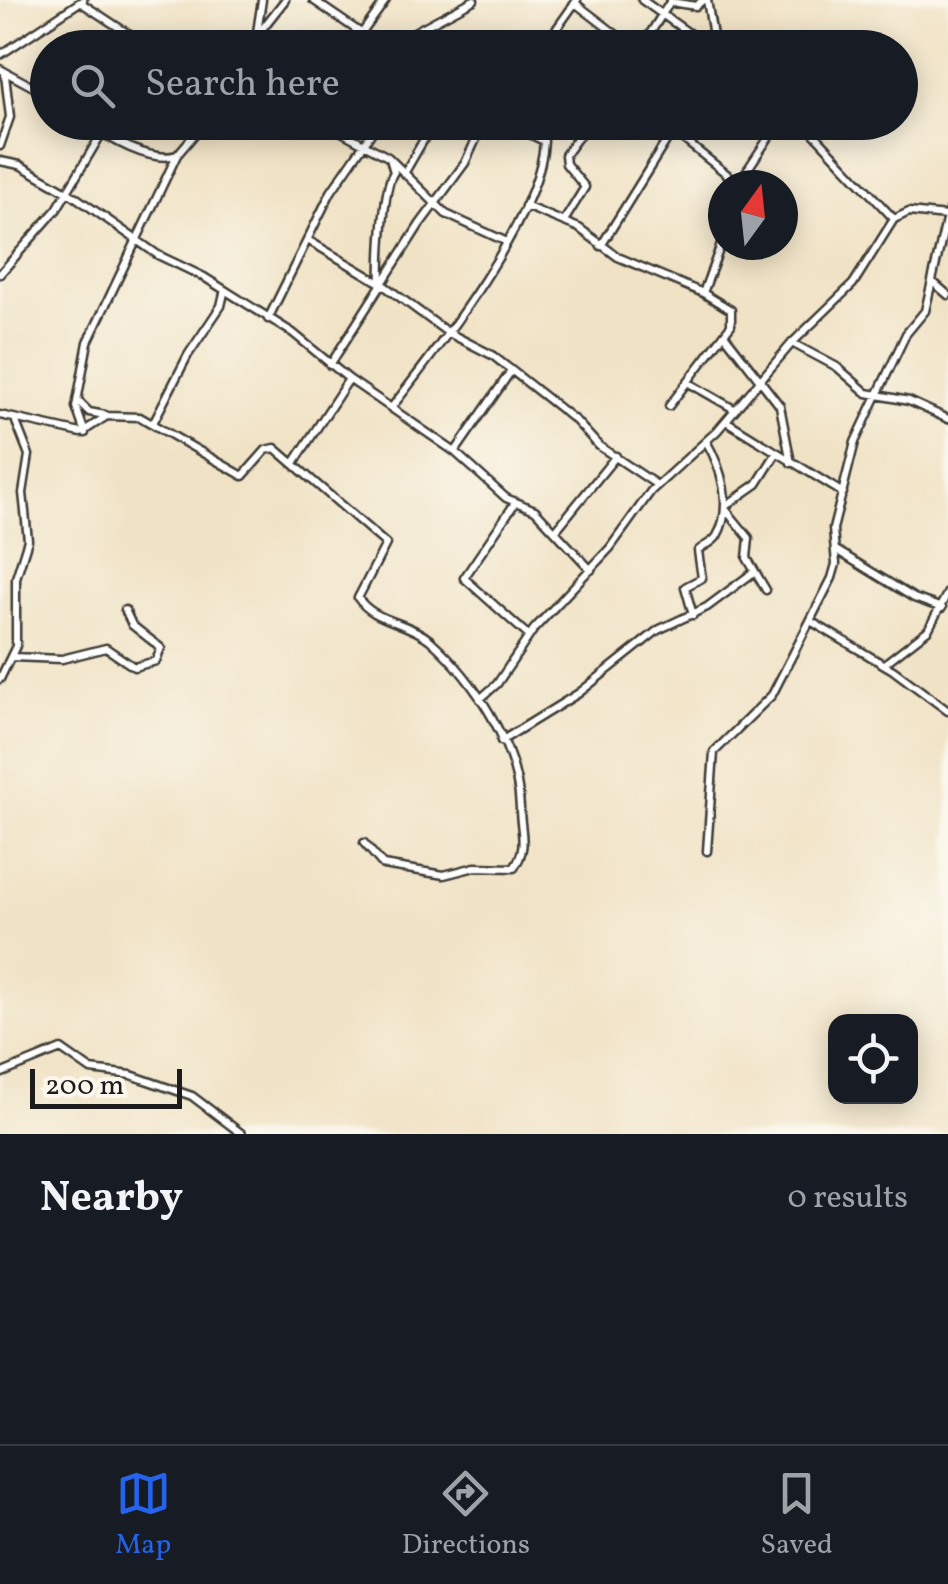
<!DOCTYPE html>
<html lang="en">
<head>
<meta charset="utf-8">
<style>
	:root { --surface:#171b24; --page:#20242c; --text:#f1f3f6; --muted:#9ea1a6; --line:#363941; --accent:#2563eb }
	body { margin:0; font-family:Vollkorn,serif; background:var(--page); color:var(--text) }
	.controls { position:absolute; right:30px; bottom:30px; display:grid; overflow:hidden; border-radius:20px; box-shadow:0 5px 25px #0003 }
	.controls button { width:90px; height:90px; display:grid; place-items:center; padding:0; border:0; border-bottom:2px solid var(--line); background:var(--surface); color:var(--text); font:50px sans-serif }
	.compass { position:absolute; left:708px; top:170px; width:90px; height:90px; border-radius:50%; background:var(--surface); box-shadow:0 5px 25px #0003; rotate:15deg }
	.scale { position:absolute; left:30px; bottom:25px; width:152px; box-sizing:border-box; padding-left:10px; border:5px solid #1c1c1c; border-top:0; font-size:28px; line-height:35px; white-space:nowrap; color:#1c1c1c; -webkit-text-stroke:8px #fbf7ec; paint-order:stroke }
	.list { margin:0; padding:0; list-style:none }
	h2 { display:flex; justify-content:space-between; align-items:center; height:130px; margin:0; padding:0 40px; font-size:42px }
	h2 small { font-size:32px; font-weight:400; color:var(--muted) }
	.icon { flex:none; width:55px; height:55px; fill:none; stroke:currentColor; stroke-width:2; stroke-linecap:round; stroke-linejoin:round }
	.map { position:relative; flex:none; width:948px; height:1134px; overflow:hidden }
	.search { position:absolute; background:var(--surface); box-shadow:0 5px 25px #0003; left:30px; right:30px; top:30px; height:110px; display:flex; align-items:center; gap:25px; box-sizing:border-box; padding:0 35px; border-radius:55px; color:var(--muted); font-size:38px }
	.sheet { height:310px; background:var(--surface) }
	nav { display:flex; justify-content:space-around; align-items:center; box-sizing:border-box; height:140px; border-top:2px solid var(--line); background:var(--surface); font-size:28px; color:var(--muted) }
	nav a { display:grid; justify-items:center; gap:5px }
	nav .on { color:var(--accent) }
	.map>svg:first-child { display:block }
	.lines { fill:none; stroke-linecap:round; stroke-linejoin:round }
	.street-casing { stroke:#3c3a35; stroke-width:11 }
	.street { stroke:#fff; stroke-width:6 }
</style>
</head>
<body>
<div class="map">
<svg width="948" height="1134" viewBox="0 0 948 1134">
	<rect width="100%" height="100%" fill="#fbf7ec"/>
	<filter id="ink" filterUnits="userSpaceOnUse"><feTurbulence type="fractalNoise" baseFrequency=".01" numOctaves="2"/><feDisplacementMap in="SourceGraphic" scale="20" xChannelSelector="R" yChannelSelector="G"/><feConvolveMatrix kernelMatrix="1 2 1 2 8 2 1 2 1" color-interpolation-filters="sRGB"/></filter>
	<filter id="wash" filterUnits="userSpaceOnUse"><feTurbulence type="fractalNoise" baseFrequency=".0048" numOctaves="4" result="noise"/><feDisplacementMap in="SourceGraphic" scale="40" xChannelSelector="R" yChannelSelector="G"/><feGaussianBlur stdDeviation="2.25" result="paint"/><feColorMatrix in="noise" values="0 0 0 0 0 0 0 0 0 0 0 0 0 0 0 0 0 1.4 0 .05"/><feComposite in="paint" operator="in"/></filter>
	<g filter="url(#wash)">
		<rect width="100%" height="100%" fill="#f0e2c5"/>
	</g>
	<g filter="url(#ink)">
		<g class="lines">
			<defs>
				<path id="street" d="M 313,0 L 383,48
					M 642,0 L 710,48
					M 707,0 L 715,48
					M 80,2 L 150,48
					M 575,3 L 634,48
					M 362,33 L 386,0
					M 255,38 L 285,0
					M 248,48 L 257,32 L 262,0
					M 384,48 L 474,0
					M 543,48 L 577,0
					M 641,48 L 670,2 L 696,6 L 703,0
					M 0,55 L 83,0
					M 0,69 L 48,95
					M 88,122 C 108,139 151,163 177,155
					M 323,122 L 388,157 L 446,214 L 507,242
					M 803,122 L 894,219
					M 673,131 L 738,183
					M 0,146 L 10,117 L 5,75
					M 0,161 L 20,165 L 74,196 L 158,255 L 204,277 L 293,333 L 349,379 L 455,452 L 506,498 L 535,510 L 591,570
					M 405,172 L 434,122
					M 738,184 L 779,122
					M 525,206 L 579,228 L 618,257 L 703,293 L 731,310 L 731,325 L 669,406
					M 564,221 L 585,187 L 566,164 L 565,155 L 589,122
					M 311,242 L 382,284 L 447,332 L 492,355 L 576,421 L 599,446 L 657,485
					M 601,246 L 678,122
					M 0,274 L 57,209 L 102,133
					M 933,282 L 948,295
					M 381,283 C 380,261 383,186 394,172 L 391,162
					M 703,293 L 723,239
					M 268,319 L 331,192 L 379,122
					M 724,334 L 780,406 L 791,463
					M 792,343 L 837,367 L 867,393 L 909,401 L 948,419
					M 330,365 L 420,224 L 465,163 L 484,122
					M 687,382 L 734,409
					M 78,401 L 89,412 L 105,415
					M 392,407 C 439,347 541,217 544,141 L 505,122
					M 0,415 L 81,433 L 107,416 L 140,417 L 243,476 L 266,450 L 275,448 L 386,544 L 358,598 C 374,622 407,621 430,640 C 476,681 518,747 520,808 C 520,832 529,846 514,868 L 475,867 L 444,875 L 383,865 L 364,843
					M 726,421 L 843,493
					M 153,423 L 188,355 L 221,306 L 224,293
					M 85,433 L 76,407 L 88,342 L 177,155 L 205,122
					M 455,452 L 511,371
					M 294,463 L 349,379
					M 515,503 L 464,578 L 529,636
					M 727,505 L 757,484 L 776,454
					M 726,510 L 749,538 L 747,558 L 766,590
					M 556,530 L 616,456
					M 836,550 L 914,598 L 942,608
					M 693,615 L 685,587 L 702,578 L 698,551 C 704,545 713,543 717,536 C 734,506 721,467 706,441
					M 812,622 L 893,670 L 948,711
					M 12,657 L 62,659 L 106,648 L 134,667 L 156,661 L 161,648 L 132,625 L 125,610
					M 884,664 L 928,630 L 948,592
					M 0,679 L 16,646 L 16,578 L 28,540 L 23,493 L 29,455 L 16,422
					M 480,699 L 497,684 L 534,629 L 610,548 L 651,491 L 717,431 L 792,343 L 853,284 L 894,219 L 909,212 L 946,216
					M 501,741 L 579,693 L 658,630 L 707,607 L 754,572
					M 707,851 L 714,752 L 772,695 L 832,578 L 836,564 L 833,529 L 855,442 L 906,334 L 925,311 L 948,212
					M 0,1074 L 61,1049 L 91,1070 L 131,1075 L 192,1096 L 242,1134"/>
			</defs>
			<use href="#street" class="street-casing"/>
			<use href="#street" class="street"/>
		</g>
	</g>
</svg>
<div class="controls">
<button><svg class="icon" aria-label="locate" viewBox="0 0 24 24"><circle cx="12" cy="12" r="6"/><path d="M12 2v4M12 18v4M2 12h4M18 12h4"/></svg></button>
</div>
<svg class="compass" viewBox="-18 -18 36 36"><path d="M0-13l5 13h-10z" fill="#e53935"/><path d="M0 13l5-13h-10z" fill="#9ea1a6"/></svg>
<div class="scale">200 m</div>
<div class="search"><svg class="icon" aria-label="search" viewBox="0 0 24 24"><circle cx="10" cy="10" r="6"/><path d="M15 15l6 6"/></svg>Search here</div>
</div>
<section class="sheet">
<h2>Nearby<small>0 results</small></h2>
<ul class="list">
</ul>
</section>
<nav>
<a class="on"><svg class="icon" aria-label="map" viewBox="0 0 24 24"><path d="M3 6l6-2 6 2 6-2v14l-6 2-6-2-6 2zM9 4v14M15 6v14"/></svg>Map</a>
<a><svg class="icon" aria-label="directions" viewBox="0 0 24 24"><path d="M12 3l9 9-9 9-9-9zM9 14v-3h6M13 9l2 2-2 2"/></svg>Directions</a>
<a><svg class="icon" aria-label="saved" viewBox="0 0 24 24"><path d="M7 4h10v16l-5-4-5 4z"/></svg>Saved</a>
</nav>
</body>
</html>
